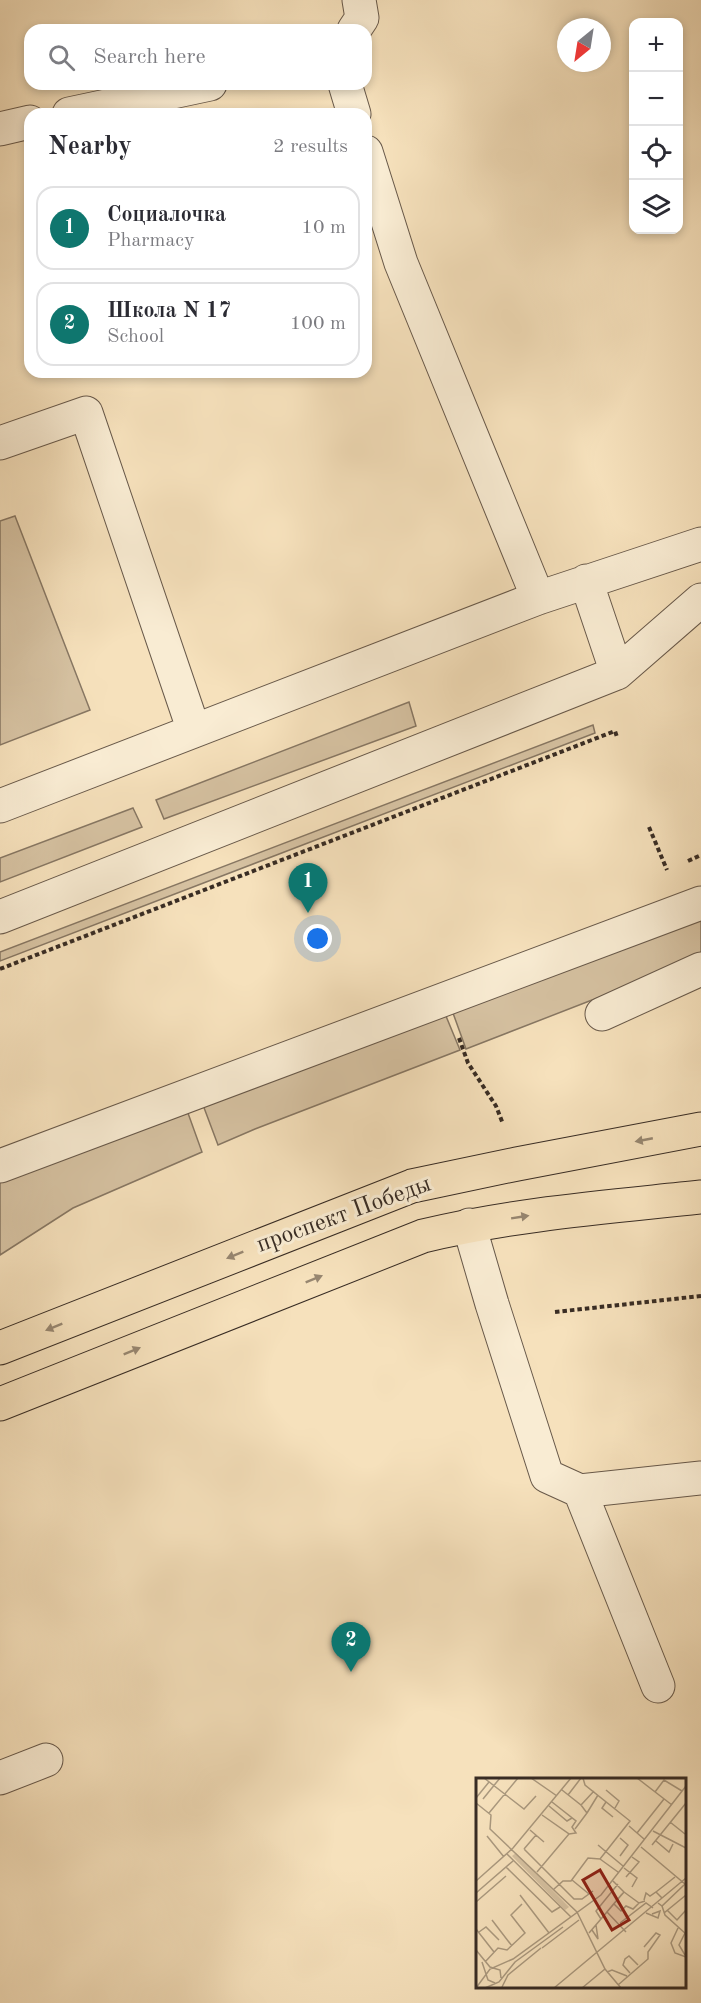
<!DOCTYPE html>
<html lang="en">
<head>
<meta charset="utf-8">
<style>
	:root { --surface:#fff; --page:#f2f2f3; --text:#2b2b33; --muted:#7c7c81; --line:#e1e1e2; --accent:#0f766e }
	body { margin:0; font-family:"Old Standard TT",serif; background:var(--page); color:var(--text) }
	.controls { position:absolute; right:18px; top:18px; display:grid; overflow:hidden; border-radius:12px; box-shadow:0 3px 9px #0003 }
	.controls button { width:54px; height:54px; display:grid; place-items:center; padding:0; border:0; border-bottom:2px solid var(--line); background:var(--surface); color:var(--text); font:30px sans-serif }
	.compass { position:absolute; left:557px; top:18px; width:54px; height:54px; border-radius:50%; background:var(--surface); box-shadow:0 3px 9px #0003; rotate:210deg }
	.you { position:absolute; left:318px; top:939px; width:21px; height:21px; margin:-15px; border:4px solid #fff; border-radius:50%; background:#1a73e8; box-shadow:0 0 0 9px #1a73e833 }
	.badge { display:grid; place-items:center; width:39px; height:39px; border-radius:50%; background:var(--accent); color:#fff; font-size:20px; font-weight:700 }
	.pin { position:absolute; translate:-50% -50px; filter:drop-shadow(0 2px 3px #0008) }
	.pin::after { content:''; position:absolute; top:32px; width:21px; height:18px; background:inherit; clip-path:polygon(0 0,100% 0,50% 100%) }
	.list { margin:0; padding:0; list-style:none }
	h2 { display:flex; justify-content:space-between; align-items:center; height:78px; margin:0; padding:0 24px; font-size:26px }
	h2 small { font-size:20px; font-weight:400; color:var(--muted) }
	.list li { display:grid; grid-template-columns:39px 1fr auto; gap:18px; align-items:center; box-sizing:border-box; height:84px; margin:0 12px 12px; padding:0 12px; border:2px solid var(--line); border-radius:18px }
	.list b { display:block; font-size:22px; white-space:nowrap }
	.list p { margin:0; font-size:20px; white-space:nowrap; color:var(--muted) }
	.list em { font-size:20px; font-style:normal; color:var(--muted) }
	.icon { flex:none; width:33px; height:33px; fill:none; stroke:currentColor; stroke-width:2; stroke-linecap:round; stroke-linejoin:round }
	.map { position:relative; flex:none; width:701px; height:2003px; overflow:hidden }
	.search { position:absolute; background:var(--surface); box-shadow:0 3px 9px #0003; left:24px; top:24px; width:348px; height:66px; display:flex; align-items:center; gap:15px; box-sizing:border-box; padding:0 21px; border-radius:18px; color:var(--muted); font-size:22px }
	.panel { position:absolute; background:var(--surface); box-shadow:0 3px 9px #0003; left:24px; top:108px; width:348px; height:270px; border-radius:18px }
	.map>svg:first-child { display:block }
	.green { fill:#d6c2a2; stroke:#877763; stroke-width:1.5 }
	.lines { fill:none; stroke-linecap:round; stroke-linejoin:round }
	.minor-casing { stroke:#68594a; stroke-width:35 }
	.major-casing { stroke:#382c24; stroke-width:35 }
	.path { stroke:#382c24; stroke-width:4; stroke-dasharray:4.5 3; stroke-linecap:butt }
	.minor { stroke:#f9ecd3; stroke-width:33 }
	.major { stroke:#f6e1bc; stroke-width:33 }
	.oneway { fill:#978670 }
	.labels { text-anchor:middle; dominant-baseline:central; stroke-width:6; stroke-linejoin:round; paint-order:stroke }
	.street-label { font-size:24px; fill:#382c24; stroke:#f9ecd3 }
	.inset-road { fill:none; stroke:#aa997f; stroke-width:1.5 }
	.view { fill:#8f2418; fill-opacity:0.15; stroke:#8f2418; stroke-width:3 }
	.inset-edge { fill:none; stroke:#382c24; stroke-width:3 }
</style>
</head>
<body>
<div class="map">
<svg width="701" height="2003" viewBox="0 0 701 2003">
	<rect width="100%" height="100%" fill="#f6e1bc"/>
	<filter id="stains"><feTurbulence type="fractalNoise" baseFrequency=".00333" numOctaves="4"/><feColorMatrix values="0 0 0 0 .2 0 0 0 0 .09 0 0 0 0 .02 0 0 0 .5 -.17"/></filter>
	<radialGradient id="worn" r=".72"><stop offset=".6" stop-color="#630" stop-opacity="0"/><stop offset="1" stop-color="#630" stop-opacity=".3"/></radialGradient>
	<path class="green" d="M 15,516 L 90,710 L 0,745 L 0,521 Z
		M 409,702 L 416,726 L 164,819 L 156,800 Z
		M 593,725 L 595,733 L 0,961 L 0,952 Z
		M 133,808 L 142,827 L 0,882 L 0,858 Z
		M 701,907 L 701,962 L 592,1000 L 466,1049 L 449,1002 Z
		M 441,1004 L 460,1050 L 255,1129 L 218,1145 L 200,1097 Z
		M 184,1102 L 202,1152 L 73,1208 L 0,1255 L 0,1178 Z"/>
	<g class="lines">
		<defs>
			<path id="minor" d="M 354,30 L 362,18 L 359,0
				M 345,84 L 354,114
				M 69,114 L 210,84
				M 0,129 L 30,122
				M 366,152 L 401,263 L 538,598
				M 0,443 L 86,413 L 194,731
				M 617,673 L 701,600
				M 0,806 L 538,598 L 701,544
				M 0,917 L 617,673 L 586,581
				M 602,1014 L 701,969
				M 0,1166 L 701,903
				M 469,1225 L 492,1304 L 547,1476 L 580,1491 L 701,1478
				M 580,1491 L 658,1686
				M 0,1778 L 46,1760"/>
			<path id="major" d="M 0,1348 L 412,1186 L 517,1164 L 701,1129
				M 0,1404 L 423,1236 C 514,1214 608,1207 701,1197"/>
		</defs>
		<use href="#minor" class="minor-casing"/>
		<use href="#major" class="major-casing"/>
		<path class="path" d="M 649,827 L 667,870
			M 688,861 L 701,855
			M 0,969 L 615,731 L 617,737
			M 459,1038 L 468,1063 L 496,1106 L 503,1124
			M 555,1312 L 701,1296"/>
		<use href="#minor" class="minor"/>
		<use href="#major" class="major"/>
	</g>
	<defs><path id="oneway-solid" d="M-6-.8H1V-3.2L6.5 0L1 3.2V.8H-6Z" transform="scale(1.5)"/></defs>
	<g class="oneway">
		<use href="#oneway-solid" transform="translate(644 1140) rotate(169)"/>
		<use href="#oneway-solid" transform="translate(520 1217) rotate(-9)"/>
		<use href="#oneway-solid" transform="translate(235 1255) rotate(158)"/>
		<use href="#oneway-solid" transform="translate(314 1279) rotate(-22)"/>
		<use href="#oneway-solid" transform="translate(54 1327) rotate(158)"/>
		<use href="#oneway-solid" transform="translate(132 1351) rotate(-22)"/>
	</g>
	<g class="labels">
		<g class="street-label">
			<text transform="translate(344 1215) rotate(-20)">проспект Победы</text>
		</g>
	</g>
	<g transform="translate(476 1778)">
		<rect width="210" height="210" fill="#f6e1bc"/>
		<path d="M 40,75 L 93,129 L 89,132 L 36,78 Z" fill="#d6c2a2"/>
		<path class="inset-road" d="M 8,0 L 48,31 L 60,18M 55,0 L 81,18M 161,0 L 196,27M 86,12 L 105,27 L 118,13M 130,12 L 143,23 L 139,30M 179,14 L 188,2 L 206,13M 92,17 L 105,0M 0,20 L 13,4M 7,21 L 24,0M 76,24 L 100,43 L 96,49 L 100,55 L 93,56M 130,24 L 126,30 L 137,39M 0,25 L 15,37 L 14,51 L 101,134M 73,28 L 91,43 L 96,40M 13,35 L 42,0M 111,35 L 122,17M 194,44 L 209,56M 153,48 L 168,61M 99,51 L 111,35 L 105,27M 54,52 L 68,64M 177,53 L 210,70M 161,55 L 188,21M 11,58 L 28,79M 180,63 L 193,74 L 197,66M 122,67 L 147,88M 176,67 L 210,25M 165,69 L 209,106 L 186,128 L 182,125M 48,71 L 98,121 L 106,121 L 117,113M 48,71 L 60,57M 31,76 L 95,139M 144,78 L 152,67 L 144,60M 124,81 L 142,94M 30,89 L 76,134 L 84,129M 148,90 L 161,100 L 156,109M 61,94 L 93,56 L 66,37M 150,99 L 163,84 L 156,79M 96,102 L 113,116M 0,103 L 37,70 L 95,0M 78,111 L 87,103 L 95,103 L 112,80 L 124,81 L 154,43 L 109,7 L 107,0M 148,114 L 163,125 L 169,123M 180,114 L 199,99M 0,115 L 37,83M 44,117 L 73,155M 168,122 L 170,115 L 174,118 L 180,114 L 186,120M 0,124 L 30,98M 138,126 L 145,133 L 150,128 L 157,131 L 163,125M 186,128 L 189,137 L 210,156M 191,132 L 201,142 L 210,132M 101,134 L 129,191 L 145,210M 131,134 L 150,154M 130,135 L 146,116M 170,135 L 182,140 L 184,133 L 176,136M 188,135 L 210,117M 125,141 L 120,133 L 142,106M 16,142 L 36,168M 144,145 L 170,125 L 177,130M 202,150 L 195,165 L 199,175 L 210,179M 0,151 L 18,174M 116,152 L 122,161 L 120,147M 3,154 L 10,149 L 23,162M 113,155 L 148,114 L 137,103M 66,170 L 103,142M 0,172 L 14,189 L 24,192 L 25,200M 209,177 L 203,167 L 209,155M 6,184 L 12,202 L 19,205M 9,184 L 22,170 L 31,172 L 49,155 L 35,137 L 46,126M 131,194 L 136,192 L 151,198M 154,195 L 147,187 L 149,181 L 153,178 L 162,187M 142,207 L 172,181 L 172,174 L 184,157 L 180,155 L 168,169M 26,209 L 32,197 L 65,170M 0,210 L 14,191 L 37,181 L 125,117 L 210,8M 9,210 L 23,204 L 39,184 L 87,149M 78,210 L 210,100M 106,210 L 129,191"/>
		<path class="view" d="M 124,92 L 153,142 L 136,152 L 107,102 Z"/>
		<rect width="210" height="210" class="inset-edge"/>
	</g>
	<rect width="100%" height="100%" filter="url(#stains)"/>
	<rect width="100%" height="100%" fill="url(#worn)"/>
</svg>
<div class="controls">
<button>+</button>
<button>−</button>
<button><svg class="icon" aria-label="locate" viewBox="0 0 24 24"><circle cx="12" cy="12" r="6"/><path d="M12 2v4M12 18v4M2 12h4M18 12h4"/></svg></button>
<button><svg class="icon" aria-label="layers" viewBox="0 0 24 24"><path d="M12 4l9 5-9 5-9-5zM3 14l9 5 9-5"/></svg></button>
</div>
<svg class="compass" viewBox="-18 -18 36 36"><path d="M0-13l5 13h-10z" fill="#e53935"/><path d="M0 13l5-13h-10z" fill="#7c7c81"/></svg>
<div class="you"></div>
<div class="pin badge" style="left:308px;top:913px">1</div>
<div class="pin badge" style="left:351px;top:1672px">2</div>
<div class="search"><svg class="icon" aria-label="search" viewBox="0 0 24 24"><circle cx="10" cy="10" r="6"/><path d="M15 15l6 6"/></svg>Search here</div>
<section class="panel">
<h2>Nearby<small>2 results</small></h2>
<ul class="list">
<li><span class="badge">1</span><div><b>Социалочка</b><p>Pharmacy</p></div><em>10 m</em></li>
<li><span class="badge">2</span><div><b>Школа N 17</b><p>School</p></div><em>100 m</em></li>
</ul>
</section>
</div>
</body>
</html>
